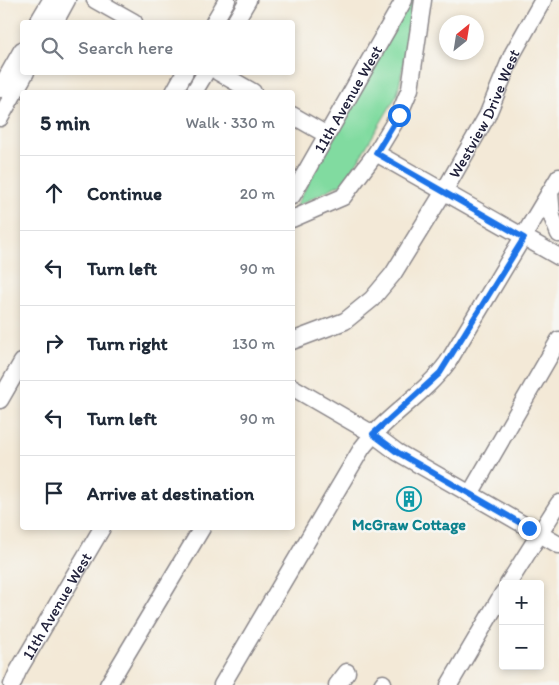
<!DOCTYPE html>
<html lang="en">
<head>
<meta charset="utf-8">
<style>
	:root { --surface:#fff; --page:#f6f6f7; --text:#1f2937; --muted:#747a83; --line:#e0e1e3 }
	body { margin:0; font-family:Itim,sans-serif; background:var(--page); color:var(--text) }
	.controls { position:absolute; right:15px; bottom:15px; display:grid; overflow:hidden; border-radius:5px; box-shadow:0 2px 8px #0003 }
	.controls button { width:45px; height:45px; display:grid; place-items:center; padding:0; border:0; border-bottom:1px solid var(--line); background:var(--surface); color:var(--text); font:25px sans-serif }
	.compass { position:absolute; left:439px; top:15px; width:45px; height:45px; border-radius:50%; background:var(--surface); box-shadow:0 2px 8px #0003; rotate:30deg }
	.stop { position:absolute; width:15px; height:15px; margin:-11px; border:4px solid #1a73e8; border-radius:50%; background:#fff }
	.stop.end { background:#1a73e8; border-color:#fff; box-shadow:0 1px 5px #0008 }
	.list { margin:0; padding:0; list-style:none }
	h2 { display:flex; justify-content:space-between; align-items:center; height:65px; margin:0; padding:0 20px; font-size:21px }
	h2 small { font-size:16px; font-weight:400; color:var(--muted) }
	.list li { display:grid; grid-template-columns:32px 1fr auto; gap:15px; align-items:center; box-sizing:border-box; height:75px; padding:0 20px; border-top:1px solid var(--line) }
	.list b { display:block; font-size:19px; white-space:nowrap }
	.list em { font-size:16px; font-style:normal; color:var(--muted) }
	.icon { flex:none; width:28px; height:28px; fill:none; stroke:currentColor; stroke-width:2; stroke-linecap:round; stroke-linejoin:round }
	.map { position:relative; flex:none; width:559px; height:685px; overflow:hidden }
	.search { position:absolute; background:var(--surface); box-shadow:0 2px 8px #0003; left:20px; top:20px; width:275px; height:55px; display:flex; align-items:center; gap:12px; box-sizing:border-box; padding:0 18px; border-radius:5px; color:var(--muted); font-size:19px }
	.panel { position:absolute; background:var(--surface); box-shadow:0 2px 8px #0003; left:20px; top:90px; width:275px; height:440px; border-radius:5px }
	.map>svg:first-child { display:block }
	.green { fill:#81dba0; stroke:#527e6e }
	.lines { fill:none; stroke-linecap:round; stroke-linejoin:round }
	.minor-casing { stroke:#8a8689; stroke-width:19 }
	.minor { stroke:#fff; stroke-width:16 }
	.route { stroke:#1a73e8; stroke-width:6 }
	.labels { text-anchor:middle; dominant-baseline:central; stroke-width:5; stroke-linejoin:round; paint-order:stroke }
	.street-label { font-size:16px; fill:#22223b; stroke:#f6f6f2 }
	.culture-label { font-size:16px; font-weight:bold; fill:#0d838f; stroke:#f6f6f2 }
</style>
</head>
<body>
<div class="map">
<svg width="559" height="685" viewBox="0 0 559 685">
	<rect width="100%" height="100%" fill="#f6f6f2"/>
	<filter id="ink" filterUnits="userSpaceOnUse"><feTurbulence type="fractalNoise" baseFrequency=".02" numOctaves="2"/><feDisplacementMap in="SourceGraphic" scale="10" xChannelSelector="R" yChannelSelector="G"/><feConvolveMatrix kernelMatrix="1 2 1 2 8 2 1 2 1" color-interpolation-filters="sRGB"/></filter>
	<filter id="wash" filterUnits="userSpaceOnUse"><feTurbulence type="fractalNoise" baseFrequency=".0096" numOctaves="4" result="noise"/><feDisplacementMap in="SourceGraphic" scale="20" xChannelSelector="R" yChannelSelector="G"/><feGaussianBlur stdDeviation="1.12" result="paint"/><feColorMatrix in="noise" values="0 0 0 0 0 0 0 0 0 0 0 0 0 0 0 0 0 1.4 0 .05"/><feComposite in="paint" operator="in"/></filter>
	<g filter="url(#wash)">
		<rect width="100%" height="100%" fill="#f3e9d7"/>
		<path class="green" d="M 411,0 L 417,0 L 397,95 L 346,181 L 295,207 Z"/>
	</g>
	<g filter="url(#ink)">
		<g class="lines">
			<defs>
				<g id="minor">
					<path d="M 95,0 L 134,22"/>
					<path d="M 38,22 L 51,0"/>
					<path d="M 55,22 L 67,0"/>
					<path d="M 214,22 L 227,0"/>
					<path d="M 235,22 L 248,0"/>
					<path d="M 218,72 L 253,92"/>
					<path d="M 0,89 L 22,50"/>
					<path d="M 174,92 L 185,72"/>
					<path d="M 194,92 L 206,72"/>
					<path d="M 292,115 L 327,135"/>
					<path d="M 0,118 L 26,72"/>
					<path d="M 376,153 L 559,257"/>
					<path d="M 550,192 L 552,217 L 559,234"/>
					<path id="s1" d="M 292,196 L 404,0"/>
					<path d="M 292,219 L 343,197 L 376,153 L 399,115 L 410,89 L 423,0"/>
					<path id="s2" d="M 292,341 L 345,321 L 372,299 L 393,274 L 443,193 L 487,116 L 513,53 L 543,0"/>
					<path d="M 292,387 L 373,434 L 397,452 L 559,545"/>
					<path d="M 0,400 L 22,362"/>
					<path d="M 470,494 L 559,340"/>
					<path d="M 508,584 L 559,503"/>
					<path id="s3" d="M 12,685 L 18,671 L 102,528"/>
					<path d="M 108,685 L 202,528"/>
					<path d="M 222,685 L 362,448 C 387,415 424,395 448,362 L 559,177"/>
					<path d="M 337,685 L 347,672"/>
					<path d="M 382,685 L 383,683"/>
					<path d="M 449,685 L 503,593"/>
				</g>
			</defs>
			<use href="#minor" class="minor-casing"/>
			<use href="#minor" class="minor"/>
		</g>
	</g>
	<g class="lines" filter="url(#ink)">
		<path class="route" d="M 399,115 L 376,153 L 524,238 L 440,373 L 373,434 L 397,452 L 529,528"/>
	</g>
	<defs>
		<symbol id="building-ring" viewBox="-11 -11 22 22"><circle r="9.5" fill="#f6f6f2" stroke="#0f9aa8" stroke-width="1.5"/><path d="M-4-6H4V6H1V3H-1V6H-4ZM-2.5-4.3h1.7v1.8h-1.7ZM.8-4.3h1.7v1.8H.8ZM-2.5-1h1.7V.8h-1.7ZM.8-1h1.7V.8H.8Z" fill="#0f9aa8"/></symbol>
	</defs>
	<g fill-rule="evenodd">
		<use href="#building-ring" x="395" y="485" width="28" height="28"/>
	</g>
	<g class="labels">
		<g class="street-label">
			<text stroke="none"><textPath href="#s1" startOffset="112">11th Avenue West</textPath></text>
			<text stroke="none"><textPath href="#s2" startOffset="309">Westview Drive West</textPath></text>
			<text stroke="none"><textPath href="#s3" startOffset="91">11th Avenue West</textPath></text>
		</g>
		<g class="culture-label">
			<text x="409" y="524">McGraw Cottage</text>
		</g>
	</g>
</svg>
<div class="controls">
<button>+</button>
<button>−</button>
</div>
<svg class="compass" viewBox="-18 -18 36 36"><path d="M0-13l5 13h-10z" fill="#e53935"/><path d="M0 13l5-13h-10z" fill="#747a83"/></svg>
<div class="stop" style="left:399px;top:115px"></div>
<div class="stop end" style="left:529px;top:528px"></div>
<div class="search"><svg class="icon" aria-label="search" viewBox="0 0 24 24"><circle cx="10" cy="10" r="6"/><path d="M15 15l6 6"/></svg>Search here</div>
<section class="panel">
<h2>5 min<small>Walk · 330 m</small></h2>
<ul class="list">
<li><svg class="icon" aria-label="ahead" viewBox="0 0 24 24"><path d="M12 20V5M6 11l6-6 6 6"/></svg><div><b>Continue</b></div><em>20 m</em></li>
<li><svg class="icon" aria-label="left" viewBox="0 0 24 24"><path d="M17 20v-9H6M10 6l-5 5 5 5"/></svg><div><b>Turn left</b></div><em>90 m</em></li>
<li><svg class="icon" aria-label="right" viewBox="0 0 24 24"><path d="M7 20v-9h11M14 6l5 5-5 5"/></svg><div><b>Turn right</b></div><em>130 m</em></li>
<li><svg class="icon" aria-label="left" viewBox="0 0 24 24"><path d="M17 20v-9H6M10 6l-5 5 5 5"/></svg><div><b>Turn left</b></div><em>90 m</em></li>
<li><svg class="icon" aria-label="arrive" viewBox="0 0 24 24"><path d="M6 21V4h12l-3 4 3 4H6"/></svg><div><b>Arrive at destination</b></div></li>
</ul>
</section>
</div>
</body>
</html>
